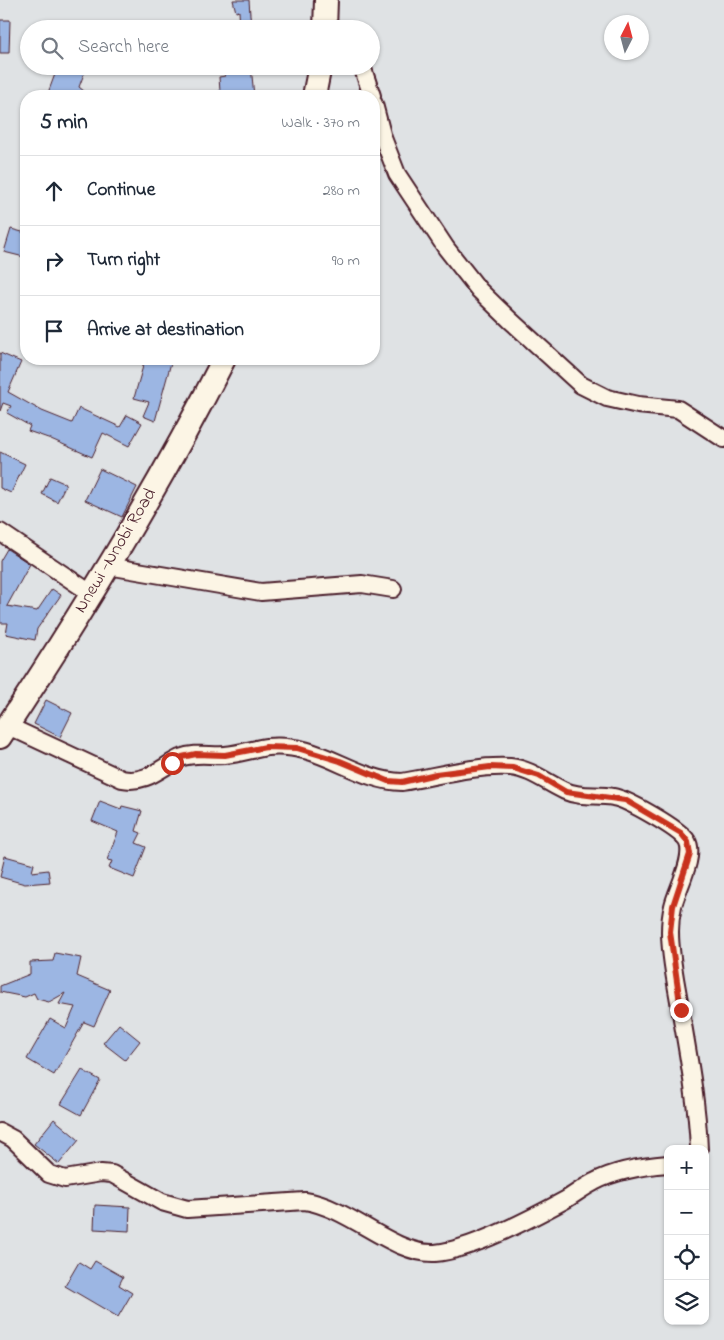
<!DOCTYPE html>
<html lang="en">
<head>
<meta charset="utf-8">
<style>
	:root { --surface:#fff; --page:#f6f6f7; --text:#1f2937; --muted:#747a83; --line:#e0e1e3 }
	body { margin:0; font-family:"Indie Flower",sans-serif; background:var(--page); color:var(--text) }
	.controls { position:absolute; right:15px; bottom:15px; display:grid; overflow:hidden; border-radius:10px; box-shadow:0 1px 4px #0004 }
	.controls button { width:45px; height:45px; display:grid; place-items:center; padding:0; border:0; border-bottom:1px solid var(--line); background:var(--surface); color:var(--text); font:25px sans-serif }
	.compass { position:absolute; left:604px; top:15px; width:45px; height:45px; border-radius:50%; background:var(--surface); box-shadow:0 1px 4px #0004; rotate:6deg }
	.stop { position:absolute; width:15px; height:15px; margin:-11px; border:4px solid #c8321e; border-radius:50%; background:#fff }
	.stop.end { background:#c8321e; border-color:#fff; box-shadow:0 1px 5px #0008 }
	.list { margin:0; padding:0; list-style:none }
	h2 { display:flex; justify-content:space-between; align-items:center; height:65px; margin:0; padding:0 20px; font-size:21px }
	h2 small { font-size:16px; font-weight:400; color:var(--muted) }
	.list li { display:grid; grid-template-columns:32px 1fr auto; gap:15px; align-items:center; box-sizing:border-box; height:70px; padding:0 20px; border-top:1px solid var(--line) }
	.list b { display:block; font-size:19px; white-space:nowrap }
	.list em { font-size:16px; font-style:normal; color:var(--muted) }
	.icon { flex:none; width:28px; height:28px; fill:none; stroke:currentColor; stroke-width:2; stroke-linecap:round; stroke-linejoin:round }
	.map { position:relative; flex:none; width:724px; height:1340px; overflow:hidden }
	.search { position:absolute; background:var(--surface); box-shadow:0 1px 4px #0004; left:20px; top:20px; width:360px; height:55px; display:flex; align-items:center; gap:12px; box-sizing:border-box; padding:0 18px; border-radius:28px; color:var(--muted); font-size:19px }
	.panel { position:absolute; background:var(--surface); box-shadow:0 1px 4px #0004; left:20px; top:90px; width:360px; height:275px; border-radius:20px }
	.map>svg:first-child { display:block }
	.building { fill:#9cb6e3; stroke:#4a1f2b }
	.lines { fill:none; stroke-linecap:round; stroke-linejoin:round }
	.street-casing { stroke:#4a1f2b; stroke-width:20 }
	.secondary-casing { stroke:#4a1f2b; stroke-width:26 }
	.street { stroke:#fcf5e5; stroke-width:16 }
	.secondary { stroke:#fcf5e5; stroke-width:22 }
	.route { stroke:#c8321e; stroke-width:6 }
	.labels { text-anchor:middle; dominant-baseline:central; stroke-width:4.5; stroke-linejoin:round; paint-order:stroke }
	.street-label { font-size:18px; fill:#4a1f2b; stroke:#fcf5e5 }
</style>
</head>
<body>
<div class="map">
<svg width="724" height="1340" viewBox="0 0 724 1340">
	<rect width="100%" height="100%" fill="#dfe2e4"/>
	<filter id="ink" filterUnits="userSpaceOnUse"><feTurbulence type="fractalNoise" baseFrequency=".02" numOctaves="2"/><feDisplacementMap in="SourceGraphic" scale="10" xChannelSelector="R" yChannelSelector="G"/><feConvolveMatrix kernelMatrix="1 2 1 2 8 2 1 2 1" color-interpolation-filters="sRGB"/></filter>
	<g filter="url(#ink)">
		<path class="building" d="M 233,0 L 249,0 L 251,29 L 240,29 L 239,11 L 236,12 Z
			M 0,20 L 10,20 L 9,53 L 0,53 Z
			M 58,66 L 87,66 L 79,87 L 90,96 L 57,96 L 48,93 Z
			M 223,66 L 251,66 L 254,96 L 226,96 L 226,92 L 220,92 L 219,77 L 225,76 Z
			M 11,229 L 26,233 L 24,257 L 4,252 Z
			M 0,353 L 21,362 L 8,392 L 42,411 L 72,423 L 79,408 L 120,427 L 127,415 L 142,423 L 129,446 L 103,433 L 92,457 L 51,439 L 28,431 L 30,426 L 7,413 L 11,406 L 3,403 L 0,411 Z
			M 145,359 L 172,359 L 155,421 L 143,416 L 149,402 L 134,398 Z
			M 0,452 L 25,464 L 11,493 L 0,488 Z
			M 100,469 L 137,487 L 122,517 L 85,500 Z
			M 50,477 L 66,484 L 57,502 L 42,494 Z
			M 7,549 L 30,564 L 7,606 L 37,611 L 52,589 L 61,595 L 37,629 L 35,640 L 6,634 L 8,623 L 0,623 L 0,561 Z
			M 46,700 L 72,713 L 60,737 L 34,724 Z
			M 100,801 L 121,809 L 122,806 L 142,811 L 136,831 L 141,833 L 136,843 L 146,847 L 134,878 L 109,868 L 112,861 L 107,860 L 118,832 L 92,821 Z
			M 5,856 L 34,864 L 32,872 L 48,870 L 50,882 L 25,884 L 0,877 Z
			M 55,953 L 81,958 L 77,976 L 110,990 L 94,1026 L 84,1022 L 54,1075 L 27,1059 L 50,1019 L 66,1028 L 75,1007 L 59,1004 L 65,993 L 49,1002 L 37,999 L 34,993 L 25,997 L 0,992 L 0,986 L 30,974 L 30,962 L 53,961 Z
			M 119,1024 L 140,1041 L 125,1060 L 103,1043 Z
			M 82,1070 L 100,1080 L 81,1115 L 61,1104 Z
			M 54,1119 L 79,1140 L 59,1164 L 34,1144 Z
			M 95,1205 L 130,1207 L 129,1231 L 94,1229 Z
			M 95,1261 L 123,1277 L 119,1285 L 132,1293 L 118,1317 L 65,1286 L 79,1262 L 90,1269 Z"/>
		<g class="lines">
			<defs>
				<path id="street" d="M 362,66 L 372,96
					M 374,104 L 383,138 L 397,174 L 446,248 L 479,290 L 510,320 L 581,385 L 607,398 L 638,405 L 678,409 L 724,439
					M 0,532 L 92,594
					M 108,566 L 261,592 L 362,584 L 393,589
					M 8,726 L 122,779 C 146,784 160,768 180,758 C 195,752 210,756 225,755 C 240,754 253,749 267,747 C 319,741 355,781 402,782 C 438,776 473,765 510,767 C 531,769 547,783 565,791 C 581,798 597,794 613,797 C 627,799 680,829 687,841 C 696,856 677,889 673,906 C 671,914 670,924 670,932 C 670,957 676,982 680,1007 C 688,1054 697,1101 699,1149
					M 0,1132 L 13,1139 L 49,1174 L 65,1179 L 101,1173 L 112,1174 L 162,1202 L 187,1209 L 305,1201 C 351,1208 393,1255 435,1253 C 472,1250 532,1218 565,1200 C 575,1194 584,1187 594,1182 C 616,1170 644,1166 668,1164"/>
				<path id="secondary" d="M 325,29 L 326,0
					M 314,96 L 320,66
					M 0,737 C 81,615 158,489 224,359"/>
			</defs>
			<use href="#street" class="street-casing"/>
			<use href="#secondary" class="secondary-casing"/>
			<use href="#street" class="street"/>
			<use href="#secondary" class="secondary"/>
		</g>
	</g>
	<g class="lines" filter="url(#ink)">
		<path class="route" d="M 172,763 L 182,757 L 196,754 L 225,755 L 266,747 L 297,748 L 340,761 L 388,781 L 402,782 L 436,774 L 490,767 L 513,768 L 539,776 L 566,792 L 625,800 L 681,833 L 688,842 L 690,854 L 673,906 L 670,932 L 681,1010"/>
	</g>
	<g class="labels">
		<g class="street-label">
			<text transform="translate(116 551) rotate(-59)">Nnewi -Nnobi Road</text>
		</g>
	</g>
</svg>
<div class="controls">
<button>+</button>
<button>−</button>
<button><svg class="icon" aria-label="locate" viewBox="0 0 24 24"><circle cx="12" cy="12" r="6"/><path d="M12 2v4M12 18v4M2 12h4M18 12h4"/></svg></button>
<button><svg class="icon" aria-label="layers" viewBox="0 0 24 24"><path d="M12 4l9 5-9 5-9-5zM3 14l9 5 9-5"/></svg></button>
</div>
<svg class="compass" viewBox="-18 -18 36 36"><path d="M0-13l5 13h-10z" fill="#e53935"/><path d="M0 13l5-13h-10z" fill="#747a83"/></svg>
<div class="stop" style="left:172px;top:763px"></div>
<div class="stop end" style="left:681px;top:1010px"></div>
<div class="search"><svg class="icon" aria-label="search" viewBox="0 0 24 24"><circle cx="10" cy="10" r="6"/><path d="M15 15l6 6"/></svg>Search here</div>
<section class="panel">
<h2>5 min<small>Walk · 370 m</small></h2>
<ul class="list">
<li><svg class="icon" aria-label="ahead" viewBox="0 0 24 24"><path d="M12 20V5M6 11l6-6 6 6"/></svg><div><b>Continue</b></div><em>280 m</em></li>
<li><svg class="icon" aria-label="right" viewBox="0 0 24 24"><path d="M7 20v-9h11M14 6l5 5-5 5"/></svg><div><b>Turn right</b></div><em>90 m</em></li>
<li><svg class="icon" aria-label="arrive" viewBox="0 0 24 24"><path d="M6 21V4h12l-3 4 3 4H6"/></svg><div><b>Arrive at destination</b></div></li>
</ul>
</section>
</div>
</body>
</html>
